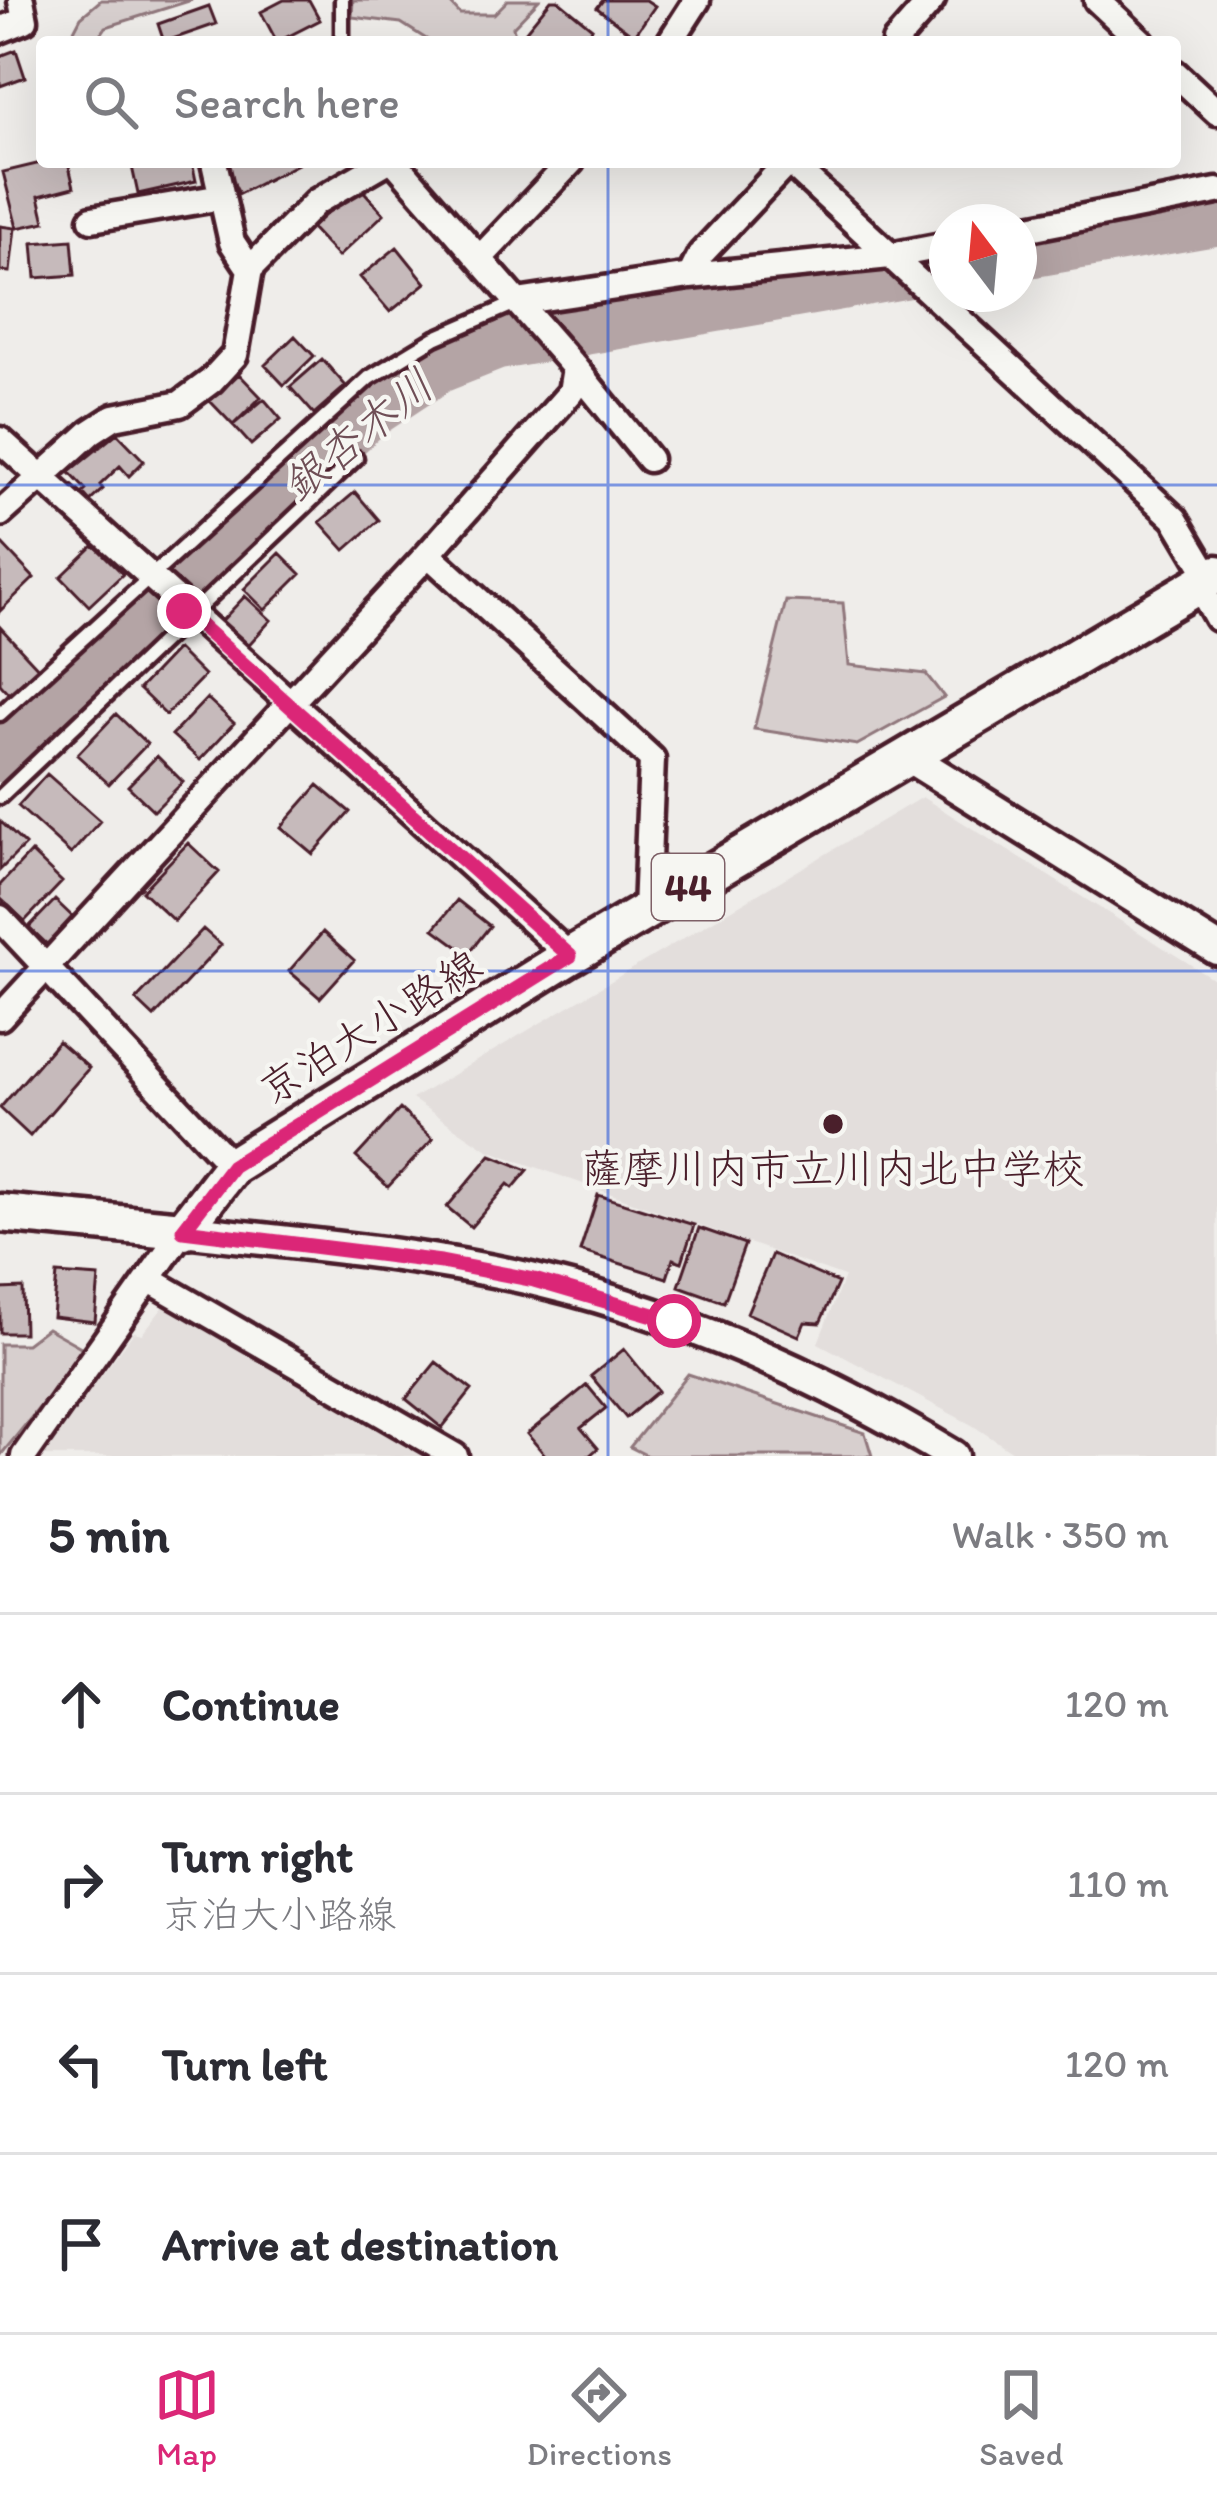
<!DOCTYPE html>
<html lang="en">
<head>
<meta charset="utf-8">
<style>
	:root { --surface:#fff; --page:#f2f2f3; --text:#2b2b33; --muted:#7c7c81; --line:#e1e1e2; --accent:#db2777 }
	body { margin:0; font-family:Itim,"Klee One",sans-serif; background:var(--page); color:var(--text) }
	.compass { position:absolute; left:929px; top:204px; width:108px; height:108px; border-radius:50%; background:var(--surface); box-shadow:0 12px 48px #0002; rotate:344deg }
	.stop { position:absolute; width:36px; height:36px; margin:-27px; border:9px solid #db2777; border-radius:50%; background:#fff }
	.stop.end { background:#db2777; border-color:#fff; box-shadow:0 3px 12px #0008 }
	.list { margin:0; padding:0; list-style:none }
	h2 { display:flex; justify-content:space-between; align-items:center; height:156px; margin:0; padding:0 48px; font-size:51px }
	h2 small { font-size:39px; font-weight:400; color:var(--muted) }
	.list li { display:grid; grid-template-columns:78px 1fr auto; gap:36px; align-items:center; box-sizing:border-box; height:180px; padding:0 48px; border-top:3px solid var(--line) }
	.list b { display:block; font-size:45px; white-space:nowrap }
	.list p { margin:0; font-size:39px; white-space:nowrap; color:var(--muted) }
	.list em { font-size:39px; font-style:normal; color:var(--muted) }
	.icon { flex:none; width:66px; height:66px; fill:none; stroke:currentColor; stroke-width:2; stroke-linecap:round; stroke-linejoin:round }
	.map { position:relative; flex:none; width:1217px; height:1456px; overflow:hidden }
	.search { position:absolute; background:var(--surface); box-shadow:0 12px 48px #0002; left:36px; right:36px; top:36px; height:132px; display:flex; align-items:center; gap:30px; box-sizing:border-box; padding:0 42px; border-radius:12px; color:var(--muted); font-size:45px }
	.sheet { height:876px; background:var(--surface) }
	nav { display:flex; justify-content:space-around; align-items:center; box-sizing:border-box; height:168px; border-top:3px solid var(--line); background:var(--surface); font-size:33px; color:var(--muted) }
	nav a { display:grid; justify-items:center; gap:6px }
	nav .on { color:var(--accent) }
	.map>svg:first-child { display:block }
	.built { fill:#e3dedc }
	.green { fill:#d7cfce; stroke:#90777c; stroke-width:3 }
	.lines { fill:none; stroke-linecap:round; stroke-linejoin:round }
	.river { stroke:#b4a4a5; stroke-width:51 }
	.building { fill:#c6babb; stroke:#4a1f2b; stroke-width:3 }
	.service-casing { stroke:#4a1f2b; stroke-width:21 }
	.minor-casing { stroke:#4a1f2b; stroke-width:33 }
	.tertiary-casing { stroke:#4a1f2b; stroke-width:39 }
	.primary-casing { stroke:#4a1f2b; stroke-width:45 }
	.service { stroke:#f6f6f2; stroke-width:12 }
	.minor { stroke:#f6f6f2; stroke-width:24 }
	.tertiary { stroke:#f6f6f2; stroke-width:30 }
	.primary { stroke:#f6f6f2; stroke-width:36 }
	.route { stroke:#db2777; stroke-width:15 }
	.grid { fill:none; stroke:#1d4ed8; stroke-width:3; stroke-opacity:0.55 }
	.poi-dot { fill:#4a1f2b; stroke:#f6f6f2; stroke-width:4.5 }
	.labels { text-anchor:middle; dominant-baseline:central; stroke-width:9; stroke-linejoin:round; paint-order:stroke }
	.shield { fill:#f6f6f2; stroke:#7e6067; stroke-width:3 }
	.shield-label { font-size:39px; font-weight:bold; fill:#4a1f2b }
	.street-label { font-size:42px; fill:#4a1f2b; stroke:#f6f6f2 }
	.poi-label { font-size:42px; fill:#4a1f2b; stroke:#f6f6f2 }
	.water-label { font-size:45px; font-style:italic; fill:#6f4e56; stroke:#f6f6f2 }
</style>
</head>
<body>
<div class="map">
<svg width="1217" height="1456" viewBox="0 0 1217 1456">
	<rect width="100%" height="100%" fill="#efedea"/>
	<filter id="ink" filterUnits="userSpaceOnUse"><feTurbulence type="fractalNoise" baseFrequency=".00833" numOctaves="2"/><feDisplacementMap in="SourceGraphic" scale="24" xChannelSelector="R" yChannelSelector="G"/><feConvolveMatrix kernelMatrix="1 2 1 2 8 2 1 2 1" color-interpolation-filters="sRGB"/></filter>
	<g filter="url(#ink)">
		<path class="built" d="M 922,797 L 1217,981 L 1217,1456 L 1019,1456 L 972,1425 L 818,1343 L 844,1277 L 488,1150 L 412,1099 Z
			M 165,1305 L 428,1456 L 42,1456 L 134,1332 L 142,1334 Z"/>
		<path class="green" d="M 101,0 L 192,0 L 106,27 L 96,42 L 68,42 L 81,17 Z
			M 353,0 L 447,0 L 460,14 L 494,14 L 508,0 L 539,0 L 513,27 L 517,42 L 431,42 L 401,23 L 352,17 Z
			M 786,601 L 843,603 L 849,665 L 926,674 L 944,697 L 857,745 L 754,729 Z
			M 47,1328 L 86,1350 L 0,1456 L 0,1344 L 26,1344 Z
			M 688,1374 L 865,1433 L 872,1456 L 648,1456 L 630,1447 Z"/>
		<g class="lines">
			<path class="river" d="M 1019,254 L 1217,220
				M 0,757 L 367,415 L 438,368 L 496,345 L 947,266"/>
		</g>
		<path class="building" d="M 284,0 L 309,0 L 320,20 L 277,42 L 261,12 Z
			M 551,0 L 558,0 L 592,28 L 580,42 L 535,42 L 524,33 Z
			M 603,0 L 646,0 L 655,6 L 634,36 L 597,8 Z
			M 209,6 L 216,24 L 164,42 L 158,24 Z
			M 16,50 L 25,77 L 0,86 L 0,56 Z
			M 45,162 L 68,162 L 74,187 L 39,196 L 45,222 L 17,228 L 3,172 Z
			M 131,162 L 192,162 L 196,181 L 138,194 Z
			M 223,162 L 302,162 L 239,194 Z
			M 358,185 L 384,214 L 338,257 L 311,228 Z
			M 0,226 L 15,228 L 10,272 L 0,271 Z
			M 72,240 L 75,275 L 36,278 L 33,243 Z
			M 397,247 L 426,283 L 390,312 L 360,277 Z
			M 295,336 L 314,356 L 284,385 L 265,365 Z
			M 322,359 L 346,386 L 314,414 L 290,387 Z
			M 239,374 L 261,397 L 233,425 L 210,401 Z
			M 264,399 L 281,419 L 251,445 L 233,425 Z
			M 117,433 L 144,461 L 129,476 L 120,466 L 100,485 L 103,489 L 90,501 L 83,493 L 86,490 L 69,472 Z
			M 355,492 L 379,520 L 345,550 L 320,522 Z
			M 1,543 L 34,578 L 0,611 L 0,544 Z
			M 94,545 L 123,574 L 89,606 L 61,577 Z
			M 280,553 L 301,574 L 265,610 L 244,589 Z
			M 245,596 L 271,620 L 243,651 L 216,627 Z
			M 0,627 L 40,670 L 11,696 L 0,684 Z
			M 177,649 L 204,676 L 166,715 L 139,689 Z
			M 207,698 L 234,723 L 200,760 L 172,735 Z
			M 116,714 L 147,744 L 109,784 L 77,755 Z
			M 157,756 L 183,782 L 154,811 L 128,786 Z
			M 47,774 L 100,821 L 71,854 L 18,806 Z
			M 318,785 L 350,812 L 313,854 L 281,827 Z
			M 0,821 L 25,845 L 0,870 Z
			M 188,843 L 219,872 L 174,921 L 142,891 Z
			M 31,852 L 62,882 L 25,921 L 0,898 L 0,885 Z
			M 55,900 L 76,920 L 50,947 L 29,927 Z
			M 457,900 L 490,926 L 468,954 L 434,929 Z
			M 203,929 L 221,945 L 154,1017 L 136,1000 Z
			M 323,932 L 354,960 L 320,998 L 289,971 Z
			M 58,1041 L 89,1068 L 30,1136 L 0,1108 Z
			M 400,1109 L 433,1139 L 388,1187 L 356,1157 Z
			M 491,1155 L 528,1170 L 513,1188 L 508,1184 L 471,1227 L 447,1207 Z
			M 598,1195 L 694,1225 L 682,1262 L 673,1259 L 667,1278 L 580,1251 Z
			M 699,1228 L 745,1244 L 724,1302 L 679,1286 Z
			M 772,1254 L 838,1283 L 820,1323 L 805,1322 L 799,1336 L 747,1313 Z
			M 57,1274 L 99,1277 L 95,1322 L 53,1317 Z
			M 23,1288 L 24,1333 L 0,1333 L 0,1289 Z
			M 624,1349 L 658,1391 L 626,1418 L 591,1376 Z
			M 436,1362 L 472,1390 L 442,1428 L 406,1399 Z
			M 587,1385 L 606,1408 L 581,1428 L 598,1448 L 589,1456 L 546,1456 L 527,1434 Z"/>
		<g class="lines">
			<defs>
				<path id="service" d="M 342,42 L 342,0
					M 0,714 L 369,378 L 435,338 L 516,303
					M 0,797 L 356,458"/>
				<path id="minor" d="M 1097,0 L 1142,42
					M 0,30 L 25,20 L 21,0
					M 670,42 L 697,0
					M 895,42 L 932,0
					M 1175,73 L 1217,112
					M 214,162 L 232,242 L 250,269
					M 395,162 L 575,368 L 649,459
					M 789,162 L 1175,519 L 1210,578
					M 92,219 L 222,197
					M 1019,230 L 1217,191
					M 480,258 L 571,162
					M 690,276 L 701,254 L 788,162
					M 517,302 L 690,276 L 890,256 L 947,245
					M 0,440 L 570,956
					M 0,514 L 91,432 L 114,417 L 180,404 L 211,381 L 235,355 L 250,269 L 316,202 L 385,162
					M 428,554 L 652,759 L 646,911
					M 1199,586 L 1217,618
					M 0,918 L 232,1166
					M 0,1017 L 428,554 L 571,392 L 575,368
					M 150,1280 L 455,1456
					M 24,1456 L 183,1230"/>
				<path id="tertiary" d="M 909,757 L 1217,949
					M 183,1230 C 300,1244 420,1253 535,1280 C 683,1315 823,1377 953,1456"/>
				<path id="primary" d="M 0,1213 L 183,1230 L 232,1166 L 570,956 L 1217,574"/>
			</defs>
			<use href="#service" class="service-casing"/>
			<use href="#minor" class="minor-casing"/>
			<use href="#tertiary" class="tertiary-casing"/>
			<use href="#primary" class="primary-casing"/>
			<use href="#service" class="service"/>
			<use href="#minor" class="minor"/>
			<use href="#tertiary" class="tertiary"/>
			<use href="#primary" class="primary"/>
		</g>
	</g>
	<g class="lines" filter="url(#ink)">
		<path class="route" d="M 184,611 L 570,956 L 232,1166 L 183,1230 L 441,1262 L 534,1280 L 674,1321"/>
	</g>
	<path class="grid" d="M 608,0 L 608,42M 608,162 L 608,1456M 0,485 L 1217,485M 0,971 L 1217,971"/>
	<circle class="poi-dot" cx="833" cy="1124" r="12"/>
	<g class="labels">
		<rect class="shield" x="652" y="854" width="72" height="66" rx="9"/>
		<g class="shield-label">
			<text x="688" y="887">44</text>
		</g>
		<g class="street-label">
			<text transform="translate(370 1027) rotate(-32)">京泊大小路線</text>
		</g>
		<g class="poi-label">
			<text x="833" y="1168">薩摩川内市立川内北中学校</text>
		</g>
		<g class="water-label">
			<text transform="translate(357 435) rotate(-39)">銀杏木川</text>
		</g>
	</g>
</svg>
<svg class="compass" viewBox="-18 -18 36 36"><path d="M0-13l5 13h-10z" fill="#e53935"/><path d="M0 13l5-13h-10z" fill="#7c7c81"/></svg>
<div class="stop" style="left:674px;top:1321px"></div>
<div class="stop end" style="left:184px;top:611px"></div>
<div class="search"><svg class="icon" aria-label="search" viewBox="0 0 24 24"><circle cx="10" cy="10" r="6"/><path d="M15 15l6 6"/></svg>Search here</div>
</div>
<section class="sheet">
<h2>5 min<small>Walk · 350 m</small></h2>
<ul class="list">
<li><svg class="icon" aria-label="ahead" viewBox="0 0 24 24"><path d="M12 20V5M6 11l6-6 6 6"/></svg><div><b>Continue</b></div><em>120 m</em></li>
<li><svg class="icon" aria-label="right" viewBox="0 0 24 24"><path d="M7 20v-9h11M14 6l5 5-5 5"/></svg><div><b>Turn right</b><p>京泊大小路線</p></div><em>110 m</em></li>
<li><svg class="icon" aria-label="left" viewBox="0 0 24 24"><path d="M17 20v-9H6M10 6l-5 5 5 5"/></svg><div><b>Turn left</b></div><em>120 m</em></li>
<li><svg class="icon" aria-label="arrive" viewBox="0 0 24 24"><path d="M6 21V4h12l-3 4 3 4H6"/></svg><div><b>Arrive at destination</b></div></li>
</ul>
</section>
<nav>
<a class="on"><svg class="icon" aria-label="map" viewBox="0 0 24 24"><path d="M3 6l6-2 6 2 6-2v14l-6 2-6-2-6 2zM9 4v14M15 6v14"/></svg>Map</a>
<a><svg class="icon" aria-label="directions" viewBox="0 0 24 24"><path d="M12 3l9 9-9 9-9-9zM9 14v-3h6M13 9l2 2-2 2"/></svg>Directions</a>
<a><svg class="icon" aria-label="saved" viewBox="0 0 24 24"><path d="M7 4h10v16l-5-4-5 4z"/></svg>Saved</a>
</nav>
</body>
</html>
